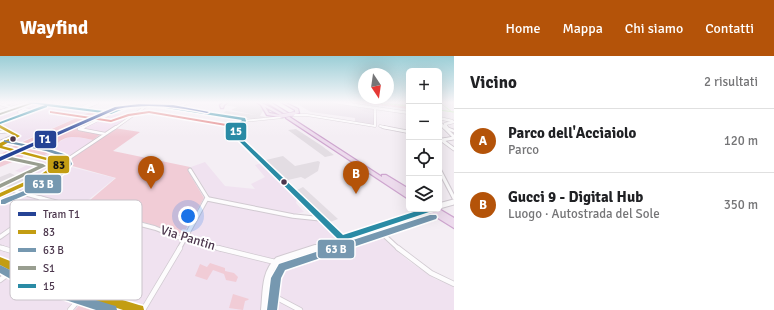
<!DOCTYPE html>
<html lang="it">
<head>
<meta charset="utf-8">
<style>
	:root { --surface:#fff; --page:#f2f2f2; --text:#202124; --muted:#757577; --line:#e0e0e0; --accent:#b45309 }
	body { margin:0; font-family:Signika,sans-serif; background:var(--page); color:var(--text) }
	.controls { position:absolute; right:12px; top:12px; display:grid; overflow:hidden; border-radius:6px; box-shadow:0 4px 16px #0002 }
	.controls button { width:36px; height:36px; display:grid; place-items:center; padding:0; border:0; border-bottom:1px solid var(--line); background:var(--surface); color:var(--text); font:20px sans-serif }
	.compass { position:absolute; left:358px; top:12px; width:36px; height:36px; border-radius:50%; background:var(--surface); box-shadow:0 4px 16px #0002; rotate:167deg }
	.you { position:absolute; left:188px; top:160px; width:14px; height:14px; margin:-10px; border:3px solid #fff; border-radius:50%; background:#1a73e8; box-shadow:0 0 0 6px #1a73e833 }
	.badge { display:grid; place-items:center; width:26px; height:26px; border-radius:50%; background:var(--accent); color:#fff; font-size:13px; font-weight:700 }
	.pin { position:absolute; translate:-50% -33px; filter:drop-shadow(0 1px 2px #0008) }
	.pin::after { content:''; position:absolute; top:21px; width:14px; height:12px; background:inherit; clip-path:polygon(0 0,100% 0,50% 100%) }
	.list { margin:0; padding:0; list-style:none }
	h2 { display:flex; justify-content:space-between; align-items:center; height:52px; margin:0; padding:0 16px; font-size:17px }
	h2 small { font-size:13px; font-weight:400; color:var(--muted) }
	.list li { display:grid; grid-template-columns:26px 1fr auto; gap:12px; align-items:center; box-sizing:border-box; height:64px; padding:0 16px; border-top:1px solid var(--line) }
	.list b { display:block; font-size:15px; white-space:nowrap }
	.list p { margin:0; font-size:13px; white-space:nowrap; color:var(--muted) }
	.list em { font-size:13px; font-style:normal; color:var(--muted) }
	.icon { flex:none; width:22px; height:22px; fill:none; stroke:currentColor; stroke-width:2; stroke-linecap:round; stroke-linejoin:round }
	.map { position:relative; flex:none; width:454px; height:254px; overflow:hidden }
	header { display:flex; align-items:center; gap:24px; box-sizing:border-box; height:56px; padding:0 20px; background:var(--accent); color:#fff }
	header strong { font-size:19px }
	nav { display:flex; gap:22px; margin-inline-start:auto; font-size:14px }
	main { display:flex }
	aside { flex:1; background:var(--surface) }
	.map>svg:first-child { display:block }
	.residential { fill:#f0e2f0 }
	.industrial { fill:#e6dde7 }
	.education { fill:#f2e0f1 }
	.green { fill:#f1ccd6 }
	.parking { fill:#e3dde3 }
	.lines { fill:none; stroke-linecap:round; stroke-linejoin:round }
	.stream { stroke:#c9f5bb; stroke-width:1 }
	.minor-far4-casing { stroke:#d1cad1; stroke-width:3 }
	.minor-far3-casing { stroke:#d1cad1; stroke-width:4 }
	.minor-far2-casing { stroke:#d1cad1; stroke-width:5 }
	.minor-far1-casing { stroke:#d1cad1; stroke-width:5.5 }
	.minor-casing { stroke:#d1cad1; stroke-width:6 }
	.tertiary-far3-casing { stroke:#d1cad1; stroke-width:3.5 }
	.tertiary-far2-casing { stroke:#d1cad1; stroke-width:4.5 }
	.tertiary-far1-casing { stroke:#d1cad1; stroke-width:7 }
	.tertiary-casing { stroke:#d1cad1; stroke-width:8 }
	.motorway-casing { stroke:#cea6cf; stroke-width:2.5 }
	.minor-far4 { stroke:#fdfcfd; stroke-width:2 }
	.minor-far3 { stroke:#fdfcfd; stroke-width:2.5 }
	.minor-far2 { stroke:#fdfcfd; stroke-width:3 }
	.minor-far1 { stroke:#fdfcfd; stroke-width:3.5 }
	.minor { stroke:#fdfcfd; stroke-width:4.5 }
	.tertiary-far3 { stroke:#fdfcfd; stroke-width:2.5 }
	.tertiary-far2 { stroke:#fdfcfd; stroke-width:3 }
	.tertiary-far1 { stroke:#fdfcfd; stroke-width:5 }
	.tertiary { stroke:#fdfcfd; stroke-width:6 }
	.motorway { fill:#eddbed; fill-rule:evenodd }
	.tram { stroke:#dbdadb; stroke-width:1 }
	.tertiary-bridge-casing { stroke:#d1cad1; stroke-width:7; stroke-linecap:butt }
	.motorway-bridge-casing { stroke:#cea6cf; stroke-width:4.5; stroke-linecap:butt }
	.tertiary-bridge { stroke:#fdfcfd; stroke-width:5 }
	.motorway-bridge { stroke:#eddbed; stroke-width:3.5 }
	.bus-1-casing { stroke:#fff; stroke-width:3 }
	.bus-2-casing { stroke:#fff; stroke-width:3 }
	.bus-3-casing { stroke:#fff; stroke-width:3 }
	.bus-4-casing { stroke:#fff; stroke-width:3 }
	.bus-5-casing { stroke:#fff; stroke-width:3 }
	.bus-1 { fill:#c39d12; fill-rule:evenodd }
	.bus-2 { fill:#7698b0; fill-rule:evenodd }
	.bus-3 { fill:#999e90; fill-rule:evenodd }
	.bus-4 { fill:#2a8ba5; fill-rule:evenodd }
	.bus-5 { fill:#e27e7e; fill-rule:evenodd }
	.tram-1-casing { stroke:#fff; stroke-width:3 }
	.tram-1 { fill:#254395; fill-rule:evenodd }
	.bus-dot { fill:#4c374d; stroke:#fff; stroke-width:1.5 }
	.labels { text-anchor:middle; dominant-baseline:central; stroke-width:4; stroke-linejoin:round; paint-order:stroke }
	.near-street-label { font-size:13px; fill:#4c374d; stroke:#fff }
	.key { fill:#fff; stroke:#c9c3ca; stroke-width:1 }
	.key-label { font-size:11px; fill:#4c374d }
	.line-badge { stroke:#fff; stroke-width:1.5 }
	.badge-label { font-size:11px; text-anchor:middle; font-weight:bold; fill:#fff }
	.pale-badge-label { font-size:11px; text-anchor:middle; font-weight:bold; fill:#111 }
</style>
</head>
<body>
<header>
<strong>Wayfind</strong>
<nav><a>Home</a><a>Mappa</a><a>Chi siamo</a><a>Contatti</a></nav>
</header>
<main>
<div class="map">
<svg width="454" height="254" viewBox="0 0 454 254">
	<rect width="100%" height="100%" fill="#f4eef4"/>
	<path class="residential" d="M 27,47 L 49,49 L 0,66 L 0,59 L 4,58 L 0,55 Z
		M 52,49 L 92,55 L 9,91 L 2,90 L 21,80 L 0,67 Z
		M 39,103 L 115,122 L 76,154 L 136,172 L 136,174 L 66,254 L 0,254 L 0,141 L 37,120 L 15,115 Z
		M 205,106 L 225,130 L 255,133 L 251,128 L 265,121 L 255,109 L 262,107 L 297,142 L 296,147 L 304,156 L 294,158 L 210,141 L 191,111 Z
		M 209,144 L 319,164 L 339,183 L 371,172 L 409,205 L 435,223 L 454,230 L 454,254 L 74,254 L 143,170 L 180,181 L 190,178 Z"/>
	<path class="industrial" d="M 284,46 L 333,46 L 374,53 L 375,69 L 355,66 L 355,62 L 311,56 L 297,48 L 289,49 Z"/>
	<path class="education" d="M 113,57 L 131,60 L 106,77 L 82,72 Z
		M 71,80 L 93,84 L 63,106 L 43,100 L 52,95 L 57,87 Z"/>
	<path class="green" d="M 335,46 L 381,46 L 409,49 L 409,53 L 355,46 L 356,50 Z
		M 92,55 L 108,58 L 77,73 L 101,78 L 93,84 C 81,82 67,77 57,88 C 51,94 52,95 43,100 L 7,93 Z
		M 114,72 L 140,76 L 113,95 L 190,111 L 188,115 L 204,142 L 183,178 L 177,177 L 150,168 L 82,151 L 116,122 L 65,108 L 66,106 Z
		M 7,95 L 24,99 L 22,102 L 0,111 L 0,98 Z
		M 210,207 L 225,212 L 225,215 L 234,217 L 238,221 L 236,226 L 226,224 L 224,218 L 213,214 L 207,224 L 195,220 L 200,208 L 207,211 Z
		M 233,238 L 249,243 L 248,244 L 245,245 L 243,254 L 229,252 Z
		M 86,242 L 101,246 L 94,254 L 75,254 Z"/>
	<path class="parking" d="M 228,46 L 256,46 L 264,53 L 260,60 L 267,61 L 258,64 L 222,58 L 226,55 L 256,59 L 231,54 L 237,51 L 223,49 Z
		M 296,73 L 322,90 L 334,99 L 325,101 L 288,74 Z
		M 283,100 L 295,110 L 318,105 L 320,106 L 318,115 L 305,123 L 301,121 L 288,124 L 266,104 Z
		M 10,117 L 28,125 L 12,132 L 0,129 L 0,121 Z
		M 303,131 L 338,163 L 330,166 L 297,134 Z"/>
	<g class="lines">
		<path class="stream" d="M 369,46 L 409,50
			M 439,46 L 452,56
			M 439,54 L 454,56"/>
		<defs>
			<path id="minor-far4" d="M 28,46 L 111,57
				M 0,48 L 12,52
				M 2,49 L 13,46
				M 65,49 L 73,46
				M 165,50 L 163,48 L 166,46
				M 81,52 L 94,46 L 97,47 L 85,52
				M 174,52 L 190,46
				M 0,55 L 30,46
				M 27,57 L 19,56 L 25,53 L 34,55
				M 294,59 L 307,59 L 375,70 L 375,53
				M 243,65 L 283,61
				M 0,70 L 3,72
				M 380,70 L 388,72
				M 82,72 L 122,52 L 145,48 L 245,64 L 243,65
				M 115,72 L 149,48
				M 237,72 L 243,65"/>
			<path id="minor-far3" d="M 84,71 L 79,73 L 105,78
				M 238,71 L 235,75 L 236,79 L 261,103
				M 383,71 L 409,76
				M 446,72 L 454,75
				M 0,76 L 9,75
				M 0,86 L 16,79
				M 0,89 L 18,80 L 1,71
				M 0,91 L 49,103
				M 68,103 L 116,71"/>
			<path id="minor-far2" d="M 44,102 L 60,106 L 60,109
				M 260,102 L 302,143
				M 439,113 L 454,142
				M 190,114 L 208,143
				M 19,130 L 15,135 L 44,143
				M 0,139 L 63,109 L 70,102"/>
			<path id="minor-far1" d="M 40,142 L 155,172 L 180,182 L 222,193
				M 301,142 L 342,182
				M 208,143 L 293,160 L 322,163
				M 375,171 L 399,193
				M 0,181 L 51,145
				M 0,191 L 5,193
				M 28,193 L 77,152
				M 122,193 L 141,168
				M 179,193 L 207,142"/>
			<path id="minor" d="M 2,192 L 22,198
				M 218,192 L 275,206
				M 398,192 L 431,217 L 454,228
				M 10,208 L 30,192
				M 0,224 L 8,218
				M 266,236 L 300,254
				M 70,254 L 123,192
				M 143,254 L 180,192"/>
			<path id="tertiary-far3" d="M 335,46 L 409,57
				M 439,62 L 452,65
				M 439,66 L 445,72
				M 0,67 L 59,46
				M 447,72 L 445,68 L 454,66"/>
			<path id="tertiary-far2" d="M 444,71 L 454,81
				M 446,71 L 447,72
				M 439,82 L 454,93
				M 442,84 L 454,82"/>
			<path id="tertiary-far1" d="M 439,150 L 454,146
				M 312,193 L 415,158"/>
			<path id="tertiary" d="M 0,205 C 10,208 18,214 28,219 L 139,254
				M 3,212 L 3,217 L 26,219
				M 264,254 C 266,236 264,217 278,204 L 315,192"/>
			<path id="motorway" d="M 224,46 L 228,46 L 224,49 L 223,52 L 221,52 L 220,49 Z
				M 256,46 L 260,46 L 285,59 L 281,61 L 267,59 L 261,49 ZM 265,51 L 280,59 L 269,57 Z
				M 266,46 L 270,46 L 288,57 L 285,58 Z
				M 281,46 L 284,46 L 298,53 L 299,57 L 292,59 L 292,57 L 295,56 L 295,54 Z
				M 286,60 L 288,60 L 382,121 L 382,119 L 386,119 L 409,133 L 409,138 L 408,137 L 409,138 L 409,143 L 407,142 L 286,62 Z
				M 424,153 L 439,153 L 454,162 L 454,172 L 425,154 Z"/>
		</defs>
		<use href="#minor-far4" class="minor-far4-casing"/>
		<use href="#minor-far3" class="minor-far3-casing"/>
		<use href="#minor-far2" class="minor-far2-casing"/>
		<use href="#minor-far1" class="minor-far1-casing"/>
		<use href="#minor" class="minor-casing"/>
		<use href="#tertiary-far3" class="tertiary-far3-casing"/>
		<use href="#tertiary-far2" class="tertiary-far2-casing"/>
		<use href="#tertiary-far1" class="tertiary-far1-casing"/>
		<use href="#tertiary" class="tertiary-casing"/>
		<use href="#motorway" class="motorway-casing"/>
		<use href="#minor-far4" class="minor-far4"/>
		<use href="#minor-far3" class="minor-far3"/>
		<use href="#minor-far2" class="minor-far2"/>
		<use href="#minor-far1" class="minor-far1"/>
		<use href="#minor" class="minor"/>
		<use href="#tertiary-far3" class="tertiary-far3"/>
		<use href="#tertiary-far2" class="tertiary-far2"/>
		<use href="#tertiary-far1" class="tertiary-far1"/>
		<use href="#tertiary" class="tertiary"/>
		<use href="#motorway" class="motorway"/>
		<path class="tram" d="M 158,48 L 170,46 L 169,48 L 174,50
			M 207,56 L 212,57"/>
		<defs>
			<path id="tertiary-bridge" d="M 415,158 L 430,153"/>
			<path id="motorway-bridge" d="M 281,60 L 293,58"/>
		</defs>
		<use href="#tertiary-bridge" class="tertiary-bridge-casing"/>
		<use href="#motorway-bridge" class="motorway-bridge-casing"/>
		<use href="#tertiary-bridge" class="tertiary-bridge"/>
		<use href="#motorway-bridge" class="motorway-bridge"/>
		<defs>
			<path id="bus-1" d="M 0,69 L 20,80 L 2,90 L 63,106 L 64,107 L 44,121 L 0,141 L 0,137 L 40,119 L 57,107 L 0,92 L 0,87 L 15,80 L 0,72 Z
				M 0,201 L 10,205 L 30,216 L 139,249 L 143,250 L 144,254 L 123,254 L 25,222 L 0,209 Z"/>
			<path id="bus-2" d="M 4,84 L 49,93 L 64,98 L 69,101 L 72,108 C 60,128 26,138 5,148 L 1,148 L 1,144 C 19,137 56,124 66,108 L 65,103 L 61,100 L 46,95 L 4,86 Z
				M 430,159 L 436,159 L 437,161 L 436,163 L 285,214 L 281,222 L 277,254 L 267,254 L 271,222 L 279,208 Z
				M 0,209 L 28,223 L 112,249 L 116,250 L 117,254 L 96,254 L 23,230 L 0,217 Z"/>
			<path id="bus-3" d="M 33,46 L 37,46 L 0,59 L 0,57 Z
				M 2,99 L 43,108 L 46,110 L 0,132 L 0,128 L 38,110 L 0,102 L 0,100 Z"/>
			<path id="bus-4" d="M 27,46 L 34,46 L 111,56 L 125,50 L 147,47 L 245,62 L 246,65 L 238,73 L 238,79 L 343,179 L 423,153 L 433,153 L 432,155 L 342,185 L 339,184 L 234,80 L 234,73 L 242,64 L 147,49 L 126,52 L 111,58 L 47,50 L 47,51 L 0,68 L 0,66 L 45,49 L 28,47 Z"/>
			<path id="bus-5" d="M 50,55 L 111,64 L 128,58 L 149,55 L 238,70 L 240,71 L 238,72 L 149,57 L 129,60 L 111,66 L 51,57 L 50,57 Z"/>
		</defs>
		<use href="#bus-1" class="bus-1-casing"/>
		<use href="#bus-2" class="bus-2-casing"/>
		<use href="#bus-3" class="bus-3-casing"/>
		<use href="#bus-4" class="bus-4-casing"/>
		<use href="#bus-5" class="bus-5-casing"/>
		<use href="#bus-1" class="bus-1"/>
		<use href="#bus-2" class="bus-2"/>
		<use href="#bus-3" class="bus-3"/>
		<use href="#bus-4" class="bus-4"/>
		<use href="#bus-5" class="bus-5"/>
		<defs>
			<path id="tram-1" d="M 139,48 L 173,49 L 209,56 L 207,57 C 177,51 148,47 117,53 L 0,105 L 0,101 L 115,51 Z"/>
		</defs>
		<use href="#tram-1" class="tram-1-casing"/>
		<use href="#tram-1" class="tram-1"/>
	</g>
	<linearGradient id="sky" x2="0" y2="1"><stop stop-color="#9bced6"/><stop offset="0.57" stop-color="#faf7fa"/><stop offset="1" stop-color="#faf7fa" stop-opacity="0"/></linearGradient>
	<rect width="454" height="81" fill="url(#sky)"/>
	<g class="bus-dot">
		<circle cx="13" cy="83" r="3.5"/>
		<circle cx="284" cy="126" r="3.5"/>
	</g>
	<g class="labels">
		<g class="near-street-label">
			<text transform="translate(188 182) rotate(17)">Via Pantin</text>
		</g>
	</g>
	<rect x="10" y="144" width="132" height="100" rx="6" class="key"/>
	<rect x="18" y="156" width="18" height="4" fill="#254395"/>
	<rect x="18" y="174" width="18" height="4" fill="#c39d12"/>
	<rect x="18" y="192" width="18" height="4" fill="#7698b0"/>
	<rect x="18" y="210" width="18" height="4" fill="#999e90"/>
	<rect x="18" y="228" width="18" height="4" fill="#2a8ba5"/>
	<g class="key-label">
		<text x="43" y="162">Tram T1</text>
		<text x="43" y="180">83</text>
		<text x="43" y="198">63 B</text>
		<text x="43" y="216">S1</text>
		<text x="43" y="234">15</text>
	</g>
	<g class="line-badge">
		<rect x="225" y="66" width="22" height="19" rx="4" fill="#2a8ba5"/>
		<rect x="34" y="74" width="23" height="19" rx="4" fill="#254395"/>
		<rect x="47" y="99" width="23" height="19" rx="4" fill="#c39d12"/>
		<rect x="24" y="118" width="38" height="20" rx="4" fill="#7698b0"/>
		<rect x="317" y="183" width="38" height="20" rx="4" fill="#7698b0"/>
	</g>
	<g class="badge-label">
		<text x="236" y="79">15</text>
		<text x="45" y="87">T1</text>
		<text x="43" y="132">63 B</text>
		<text x="336" y="197">63 B</text>
	</g>
	<g class="pale-badge-label">
		<text x="59" y="113">83</text>
	</g>
</svg>
<div class="controls">
<button>+</button>
<button>−</button>
<button><svg class="icon" aria-label="locate" viewBox="0 0 24 24"><circle cx="12" cy="12" r="6"/><path d="M12 2v4M12 18v4M2 12h4M18 12h4"/></svg></button>
<button><svg class="icon" aria-label="layers" viewBox="0 0 24 24"><path d="M12 4l9 5-9 5-9-5zM3 14l9 5 9-5"/></svg></button>
</div>
<svg class="compass" viewBox="-18 -18 36 36"><path d="M0-13l5 13h-10z" fill="#e53935"/><path d="M0 13l5-13h-10z" fill="#757577"/></svg>
<div class="you"></div>
<div class="pin badge" style="left:151px;top:133px">A</div>
<div class="pin badge" style="left:356px;top:138px">B</div>
</div>
<aside>
<h2>Vicino<small>2 risultati</small></h2>
<ul class="list">
<li><span class="badge">A</span><div><b>Parco dell'Acciaiolo</b><p>Parco</p></div><em>120 m</em></li>
<li><span class="badge">B</span><div><b>Gucci 9 - Digital Hub</b><p>Luogo · Autostrada del Sole</p></div><em>350 m</em></li>
</ul>
</aside>
</main>
</body>
</html>
